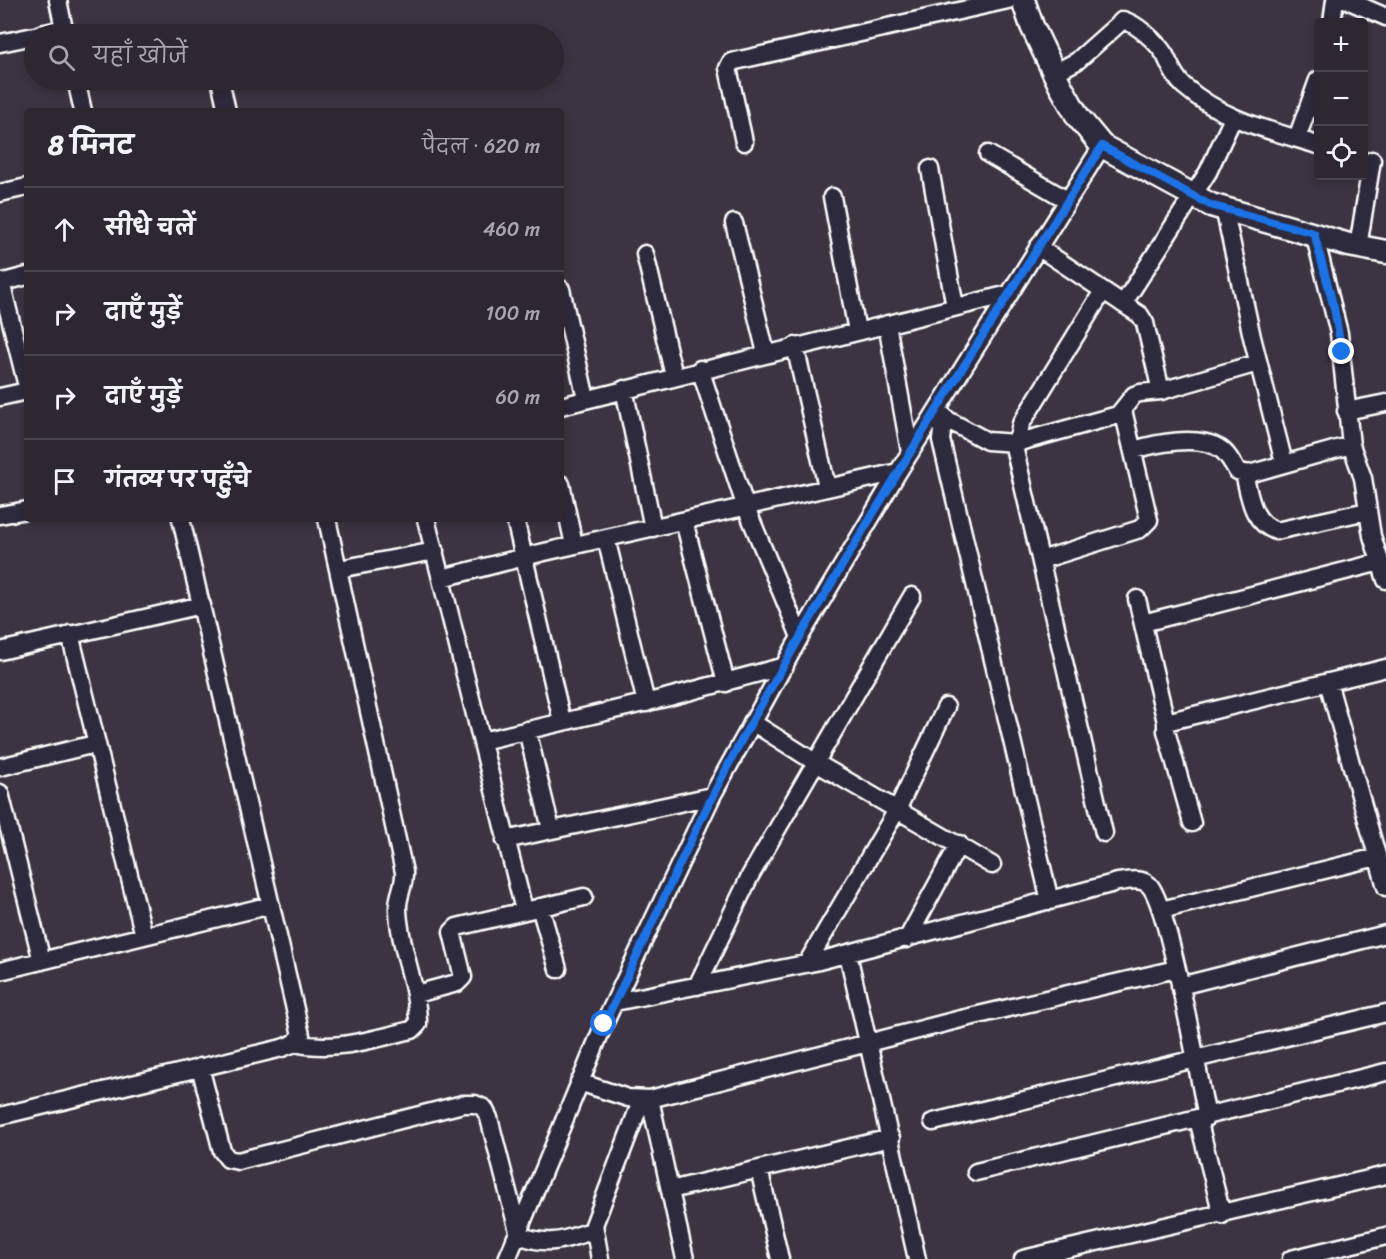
<!DOCTYPE html>
<html lang="hi">
<head>
<meta charset="utf-8">
<style>
	:root { --surface:#2d2732; --page:#39333e; --text:#f1f3f6; --muted:#a7a5ac; --line:#48444d }
	body { margin:0; font-family:Sriracha,"Playpen Sans Deva",sans-serif; background:var(--page); color:var(--text) }
	.controls { position:absolute; right:18px; top:18px; display:grid; overflow:hidden; border-radius:6px; box-shadow:0 3px 9px #0003 }
	.controls button { width:54px; height:54px; display:grid; place-items:center; padding:0; border:0; border-bottom:2px solid var(--line); background:var(--surface); color:var(--text); font:30px sans-serif }
	.stop { position:absolute; width:18px; height:18px; margin:-14px; border:4px solid #1a73e8; border-radius:50%; background:#fff }
	.stop.end { background:#1a73e8; border-color:#fff; box-shadow:0 2px 6px #0008 }
	.list { margin:0; padding:0; list-style:none }
	h2 { display:flex; justify-content:space-between; align-items:center; height:78px; margin:0; padding:0 24px; font-size:26px }
	h2 small { font-size:20px; font-weight:400; color:var(--muted) }
	.list li { display:grid; grid-template-columns:39px 1fr auto; gap:18px; align-items:center; box-sizing:border-box; height:84px; padding:0 24px; border-top:2px solid var(--line) }
	.list b { display:block; font-size:22px; white-space:nowrap }
	.list em { font-size:20px; font-style:normal; color:var(--muted) }
	.icon { flex:none; width:33px; height:33px; fill:none; stroke:currentColor; stroke-width:2; stroke-linecap:round; stroke-linejoin:round }
	.map { position:relative; flex:none; width:1386px; height:1259px; overflow:hidden }
	.search { position:absolute; background:var(--surface); box-shadow:0 3px 9px #0003; left:24px; top:24px; width:540px; height:66px; display:flex; align-items:center; gap:15px; box-sizing:border-box; padding:0 21px; border-radius:33px; color:var(--muted); font-size:22px }
	.panel { position:absolute; background:var(--surface); box-shadow:0 3px 9px #0003; left:24px; top:108px; width:540px; height:414px; border-radius:6px }
	.map>svg:first-child { display:block }
	.lines { fill:none; stroke-linecap:round; stroke-linejoin:round }
	.street-casing { stroke:#fff; stroke-width:21 }
	.secondary-casing { stroke:#fff; stroke-width:27 }
	.street { stroke:#2f2a3d; stroke-width:16 }
	.secondary { stroke:#2f2a3d; stroke-width:22 }
	.route { stroke:#1a73e8; stroke-width:8 }
</style>
</head>
<body>
<div class="map">
<svg width="1386" height="1259" viewBox="0 0 1386 1259">
	<rect width="100%" height="100%" fill="#3c3443"/>
	<filter id="ink" filterUnits="userSpaceOnUse"><feTurbulence type="fractalNoise" baseFrequency=".0167" numOctaves="2"/><feDisplacementMap in="SourceGraphic" scale="12" xChannelSelector="R" yChannelSelector="G"/><feConvolveMatrix kernelMatrix="1 2 1 2 8 2 1 2 1" color-interpolation-filters="sRGB"/></filter>
	<g filter="url(#ink)">
		<g class="lines">
			<defs>
				<path id="street" d="M 58,0 L 65,34
					M 1347,0 L 1386,17
					M 1332,22 L 1335,0
					M 40,34 L 64,29
					M 0,43 L 34,36
					M 1054,73 L 1077,61 L 1123,20 C 1137,24 1157,42 1165,55 C 1171,67 1174,77 1184,86 C 1224,121 1269,130 1318,145
					M 76,80 L 83,111
					M 220,80 L 227,111
					M 1297,138 L 1318,80
					M 744,142 L 728,68 L 731,62 L 1008,0
					M 988,154 L 1067,200
					M 930,169 L 955,307
					M 0,193 L 27,187
					M 832,197 L 857,331
					M 1224,208 L 1252,337 L 1284,463
					M 734,223 L 766,353
					M 1314,233 L 1339,333 L 1351,445 L 1363,478 L 1372,536 L 1386,580
					M 1038,247 L 1140,315 L 1145,323 L 1161,391
					M 1358,247 L 1372,160
					M 645,254 L 674,376
					M 1,282 L 27,386
					M 0,283 L 27,276
					M 561,289 L 586,399
					M 1103,291 L 1021,424 L 1015,451 L 1104,833
					M 1123,304 L 1208,172 L 1233,118
					M 887,324 L 910,452
					M 795,346 L 827,487
					M 700,369 L 745,505 L 800,637
					M 624,389 L 653,528
					M 0,397 L 27,391
					M 561,406 L 1009,294
					M 938,411 L 948,420 L 987,441 L 1016,443 L 1118,415 L 1134,395 L 1140,393 L 1161,391 L 1258,363
					M 1346,411 L 1386,403
					M 944,416 L 941,440 L 1050,901
					M 1134,450 C 1157,443 1197,435 1219,448 C 1228,453 1232,463 1237,471 L 1249,474 L 1351,445
					M 1244,474 C 1250,496 1251,522 1276,531 L 1367,511
					M 561,484 L 574,545
					M 0,515 L 27,510
					M 426,519 L 524,910
					M 515,519 L 562,721
					M 684,521 L 726,683
					M 606,538 L 646,703
					M 1041,560 L 1140,529 L 1149,520 L 1123,410
					M 339,569 L 435,551
					M 442,578 L 540,553 L 898,472
					M 1137,599 L 1166,722
					M 1143,623 L 1380,562
					M 70,634 L 144,936
					M 0,651 L 202,605
					M 1328,682 L 1386,887
					M 752,722 L 818,764 L 992,865
					M 527,730 L 551,829
					M 482,741 L 665,698 L 785,666
					M 0,767 L 95,744
					M 0,793 L 42,961
					M 1192,823 L 1166,731 L 1166,722 L 1386,668
					M 505,840 L 712,796
					M 540,907 L 558,969
					M 1161,910 L 1377,857
					M 907,939 L 959,844
					M 848,954 L 917,1259
					M 807,963 L 897,810 L 946,707
					M 0,971 L 271,905
					M 697,986 L 750,876 L 912,596
					M 1180,986 L 1386,934
					M 416,994 L 457,983 L 463,977 L 452,932 L 457,927 L 584,897
					M 615,1002 L 815,962 L 1118,882 C 1128,881 1141,877 1149,885 C 1169,905 1199,1079 1207,1117
					M 295,1043 C 335,1052 373,1039 412,1030 L 418,1024 C 418,984 399,948 398,909 C 397,896 405,886 404,872 L 327,519
					M 200,1067 L 222,1151 L 228,1159 L 238,1161 L 463,1104 L 475,1104 L 484,1108 L 489,1118 L 519,1235
					M 579,1082 L 628,1098 L 650,1099 L 961,1019 L 1176,969
					M 650,1099 L 685,1259
					M 0,1116 L 282,1048 L 295,1043 L 301,1035 L 181,519
					M 1198,1119 L 1222,1215
					M 933,1122 L 1386,1013
					M 759,1169 L 780,1259
					M 976,1172 L 1386,1072
					M 670,1190 L 891,1138
					M 519,1235 C 549,1247 564,1240 594,1230
					M 507,1259 L 604,1024 L 712,796 L 800,637 L 898,472 L 1102,146
					M 600,1259 L 594,1225 L 642,1099
					M 1023,1259 L 1386,1175
					M 1291,1259 L 1386,1236"/>
				<path id="secondary" d="M 1023,0 L 1032,26 L 1060,85 L 1078,117 L 1102,146 L 1211,205 L 1349,245 L 1386,252"/>
			</defs>
			<use href="#street" class="street-casing"/>
			<use href="#secondary" class="secondary-casing"/>
			<use href="#street" class="street"/>
			<use href="#secondary" class="secondary"/>
		</g>
	</g>
	<g class="lines" filter="url(#ink)">
		<path class="route" d="M 604,1024 C 654,924 696,821 751,723 C 861,527 982,336 1102,146 L 1210,205 L 1314,233 L 1334,308 L 1342,352"/>
	</g>
</svg>
<div class="controls">
<button>+</button>
<button>−</button>
<button><svg class="icon" aria-label="locate" viewBox="0 0 24 24"><circle cx="12" cy="12" r="6"/><path d="M12 2v4M12 18v4M2 12h4M18 12h4"/></svg></button>
</div>
<div class="stop" style="left:604px;top:1024px"></div>
<div class="stop end" style="left:1342px;top:352px"></div>
<div class="search"><svg class="icon" aria-label="search" viewBox="0 0 24 24"><circle cx="10" cy="10" r="6"/><path d="M15 15l6 6"/></svg>यहाँ खोजें</div>
<section class="panel">
<h2>8 मिनट<small>पैदल · 620 m</small></h2>
<ul class="list">
<li><svg class="icon" aria-label="ahead" viewBox="0 0 24 24"><path d="M12 20V5M6 11l6-6 6 6"/></svg><div><b>सीधे चलें</b></div><em>460 m</em></li>
<li><svg class="icon" aria-label="right" viewBox="0 0 24 24"><path d="M7 20v-9h11M14 6l5 5-5 5"/></svg><div><b>दाएँ मुड़ें</b></div><em>100 m</em></li>
<li><svg class="icon" aria-label="right" viewBox="0 0 24 24"><path d="M7 20v-9h11M14 6l5 5-5 5"/></svg><div><b>दाएँ मुड़ें</b></div><em>60 m</em></li>
<li><svg class="icon" aria-label="arrive" viewBox="0 0 24 24"><path d="M6 21V4h12l-3 4 3 4H6"/></svg><div><b>गंतव्य पर पहुँचे</b></div></li>
</ul>
</section>
</div>
</body>
</html>
